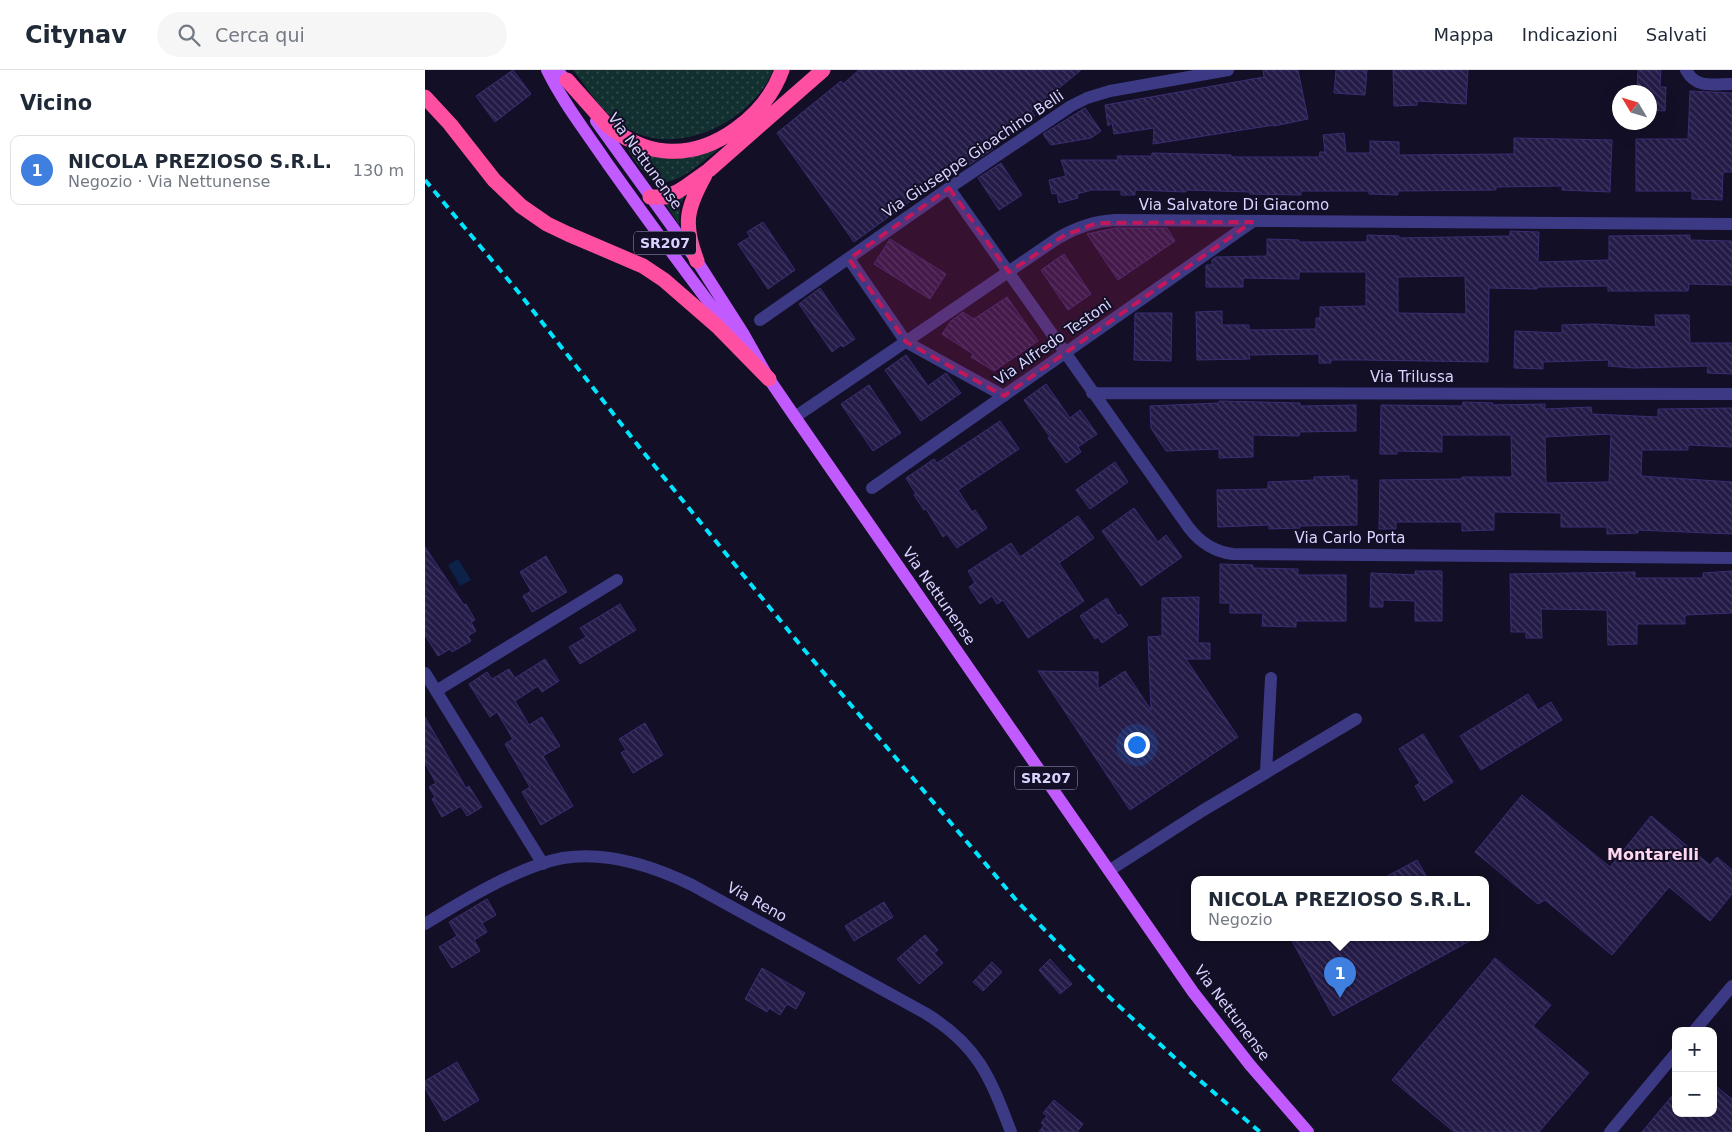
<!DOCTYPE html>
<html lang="it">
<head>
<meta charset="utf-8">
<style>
	:root { --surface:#fff; --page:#f6f6f7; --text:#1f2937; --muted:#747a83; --line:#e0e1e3; --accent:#d93025 }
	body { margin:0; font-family:"DejaVu Sans",sans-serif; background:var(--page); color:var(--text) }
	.controls { position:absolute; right:15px; bottom:15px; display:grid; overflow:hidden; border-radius:10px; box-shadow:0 5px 20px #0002 }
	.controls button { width:45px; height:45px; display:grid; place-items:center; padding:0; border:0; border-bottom:1px solid var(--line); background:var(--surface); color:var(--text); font:25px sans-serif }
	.compass { position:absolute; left:1187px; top:15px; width:45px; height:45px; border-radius:50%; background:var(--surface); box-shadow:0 5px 20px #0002; rotate:308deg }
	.you { position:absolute; left:711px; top:674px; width:18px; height:18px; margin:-12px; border:4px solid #fff; border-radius:50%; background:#1a73e8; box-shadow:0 0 0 8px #1a73e833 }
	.badge { display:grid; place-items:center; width:32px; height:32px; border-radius:50%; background:var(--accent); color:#fff; font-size:16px; font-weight:700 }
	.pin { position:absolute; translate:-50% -41px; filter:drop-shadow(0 1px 2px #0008) }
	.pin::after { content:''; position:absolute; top:26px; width:18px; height:15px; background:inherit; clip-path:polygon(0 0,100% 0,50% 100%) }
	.popup { position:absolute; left:766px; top:806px; width:298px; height:65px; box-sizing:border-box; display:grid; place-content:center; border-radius:10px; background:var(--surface); filter:drop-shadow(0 1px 4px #0005); font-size:16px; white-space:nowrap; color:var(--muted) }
	.popup b { font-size:19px; color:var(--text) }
	.popup::after { content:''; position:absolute; left:50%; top:100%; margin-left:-10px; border:10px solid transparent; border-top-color:var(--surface) }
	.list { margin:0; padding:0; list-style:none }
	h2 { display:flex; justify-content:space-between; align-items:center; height:65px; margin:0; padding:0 20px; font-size:21px }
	h2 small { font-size:16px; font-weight:400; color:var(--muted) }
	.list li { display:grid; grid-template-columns:32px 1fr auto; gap:15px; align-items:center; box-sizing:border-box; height:70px; margin:0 10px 10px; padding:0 10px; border:1px solid var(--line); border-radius:10px }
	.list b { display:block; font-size:19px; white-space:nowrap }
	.list p { margin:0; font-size:16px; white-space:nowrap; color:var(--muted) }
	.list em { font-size:16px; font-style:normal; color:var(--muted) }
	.icon { flex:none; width:28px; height:28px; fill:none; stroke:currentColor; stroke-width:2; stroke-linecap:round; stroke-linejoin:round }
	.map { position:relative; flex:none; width:1307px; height:1062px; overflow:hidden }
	header { display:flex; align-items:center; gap:30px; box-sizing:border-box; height:70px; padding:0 25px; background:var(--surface); border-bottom:1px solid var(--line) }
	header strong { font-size:24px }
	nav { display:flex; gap:28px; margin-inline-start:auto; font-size:18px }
	.search { width:350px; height:45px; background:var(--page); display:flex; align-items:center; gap:12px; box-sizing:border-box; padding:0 18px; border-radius:28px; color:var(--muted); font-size:19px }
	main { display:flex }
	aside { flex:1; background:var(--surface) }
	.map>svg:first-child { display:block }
	.grass { fill:url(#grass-dots) }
	.water { fill:#0c2248 }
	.building { fill:url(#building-back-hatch); stroke:#3b2d73; fill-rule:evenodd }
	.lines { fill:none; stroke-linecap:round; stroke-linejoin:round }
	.minor { stroke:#3d3a85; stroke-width:12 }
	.major { stroke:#c25bff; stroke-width:12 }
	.highway { stroke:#ff4fa3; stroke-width:15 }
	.rail { stroke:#00e5ff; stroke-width:4; stroke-dasharray:8 6; stroke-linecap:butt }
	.marked { fill:#c2185b; fill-opacity:0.2; stroke:#c2185b; stroke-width:4; stroke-dasharray:10 6; stroke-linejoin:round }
	.labels { text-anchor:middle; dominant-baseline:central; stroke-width:4; stroke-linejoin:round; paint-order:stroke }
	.shield { fill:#130f26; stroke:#9e99be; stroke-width:1 }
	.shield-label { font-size:14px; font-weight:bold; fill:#d9d4ff }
	.street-label { font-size:15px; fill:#d9d4ff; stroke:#130f26 }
	.neighbourhood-label { font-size:16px; font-weight:bold; fill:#ffd6f0; stroke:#130f26 }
</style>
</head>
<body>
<header>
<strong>Citynav</strong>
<div class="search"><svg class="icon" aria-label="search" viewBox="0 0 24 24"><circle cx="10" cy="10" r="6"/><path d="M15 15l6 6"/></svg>Cerca qui</div>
<nav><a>Mappa</a><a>Indicazioni</a><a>Salvati</a></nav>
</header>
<main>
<aside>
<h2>Vicino<small></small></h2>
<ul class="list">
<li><span class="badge" style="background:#3f7fe0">1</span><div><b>NICOLA PREZIOSO S.R.L.</b><p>Negozio · Via Nettunense</p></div><em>130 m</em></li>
</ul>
</aside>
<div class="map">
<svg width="1307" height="1062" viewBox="0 0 1307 1062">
	<defs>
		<pattern id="grass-dots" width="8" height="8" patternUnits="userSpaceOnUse" patternTransform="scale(1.25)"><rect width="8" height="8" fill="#12302f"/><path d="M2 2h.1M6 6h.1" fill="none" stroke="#344d4e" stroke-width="1.8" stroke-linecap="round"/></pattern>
		<pattern id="building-back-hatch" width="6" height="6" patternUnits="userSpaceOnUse" patternTransform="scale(1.25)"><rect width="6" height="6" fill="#241b47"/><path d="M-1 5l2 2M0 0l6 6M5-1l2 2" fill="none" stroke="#433b63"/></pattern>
	</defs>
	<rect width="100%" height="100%" fill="#130f26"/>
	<path class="grass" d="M 148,0 L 348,0 C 328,51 255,87 205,60 C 180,47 165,22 148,0 Z
		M 198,72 L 243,88 L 262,88 L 294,79 C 277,91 245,125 224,107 C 213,98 206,84 198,72 Z
		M 260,124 L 255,136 L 254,154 L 239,132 Z"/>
	<path class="water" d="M 33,489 L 46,510 L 35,516 L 23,495 Z"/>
	<path class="building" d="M 88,0 L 106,24 L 70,52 L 51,26 Z
		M 434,0 L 656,0 L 606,41 L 610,46 L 566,77 L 568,79 L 544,95 L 543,93 L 489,130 L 491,127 L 429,172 L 352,63 L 416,11 L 418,14 Z
		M 838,0 L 873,0 L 883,49 L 849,56 L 849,55 L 728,74 L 729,58 L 689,64 L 687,53 L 683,56 L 680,35 L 839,7 Z
		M 911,0 L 942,0 L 940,25 L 909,23 Z
		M 968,0 L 1043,0 L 1041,34 L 992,31 L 992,35 L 969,36 Z
		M 1213,0 L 1236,0 L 1235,17 L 1241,17 L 1240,41 L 1224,40 L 1224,22 L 1212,22 Z
		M 1265,21 L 1307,23 L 1307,102 L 1298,102 L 1297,130 L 1267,129 L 1267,121 L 1211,121 L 1211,69 L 1263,69 Z
		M 660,38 L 676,61 L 666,68 L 626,75 L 618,64 Z
		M 919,63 L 921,83 L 945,83 L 945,71 L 974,72 L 974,85 L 1089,84 L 1089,68 L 1187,70 L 1185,122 L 1137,120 L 1137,116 L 1071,117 L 1071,120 L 973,121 L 973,125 L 944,124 L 944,121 L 876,121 L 876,125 L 825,124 L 825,122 L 761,120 L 761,122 L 710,120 L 710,125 L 696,125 L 696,120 L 667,120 L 652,124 L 653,128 L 634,133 L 632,123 L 627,124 L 624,110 L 641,106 L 636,90 L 693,90 L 692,86 L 727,86 L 727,83 L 806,85 L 806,87 L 894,87 L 895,82 L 900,82 L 898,65 Z
		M 576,93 L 597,125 L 574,140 L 553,108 Z
		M 338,152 L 370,200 L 343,219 L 313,174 L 325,167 L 322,162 Z
		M 690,158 L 742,158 L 750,171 L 693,210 L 662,164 Z
		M 1085,161 L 1114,162 L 1113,192 L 1184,190 L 1184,166 L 1265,165 L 1265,170 L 1307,171 L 1307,215 L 1264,214 L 1263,221 L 1183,221 L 1183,216 L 1112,217 L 1112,219 L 1064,218 L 1063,292 L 939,290 L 906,290 L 906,293 L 894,293 L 894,284 L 824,285 L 825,289 L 772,290 L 771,242 L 797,241 L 797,255 L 824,255 L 824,260 L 891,259 L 891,248 L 895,248 L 895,237 L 941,236 L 941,202 L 874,202 L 874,209 L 818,208 L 818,217 L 781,217 L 781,195 L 787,195 L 787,190 L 791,187 L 842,186 L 842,169 L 874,170 L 874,172 L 942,172 L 942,165 L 974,166 L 974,168 L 1085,166 ZM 1040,206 L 1041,244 L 973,243 L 973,207 Z
		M 465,169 L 521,204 L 505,229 L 449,194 Z
		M 639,184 L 666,224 L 643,240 L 616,200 Z
		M 395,218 L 430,269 L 418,277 L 416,275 L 407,282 L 374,234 Z
		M 582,227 L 613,271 L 569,301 L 546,287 L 548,284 L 517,264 L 526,251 L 538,242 L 549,249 Z
		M 712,243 L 747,243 L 746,291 L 709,290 L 710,244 Z
		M 1230,245 L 1264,245 L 1265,273 L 1307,273 L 1307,304 L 1282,303 L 1283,296 L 1209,298 L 1183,296 L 1184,290 L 1118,292 L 1118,299 L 1089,298 L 1090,261 L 1137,263 L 1137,255 L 1170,254 L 1231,257 Z
		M 481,285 L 503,316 L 521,303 L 536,323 L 496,351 L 460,300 Z
		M 621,314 L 645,348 L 655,340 L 672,364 L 653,377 L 656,382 L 641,393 L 623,368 L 625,367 L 599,330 Z
		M 444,315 L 476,363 L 448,381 L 416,334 Z
		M 794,331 L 875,333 L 875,336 L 931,335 L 931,361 L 875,362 L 874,366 L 828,365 L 828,387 L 794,388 L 794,379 L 741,381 L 726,358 L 725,336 L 794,333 Z
		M 1038,332 L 1068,333 L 1067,335 L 1120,334 L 1120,339 L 1166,337 L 1167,344 L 1233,347 L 1233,339 L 1307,338 L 1307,377 L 1263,375 L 1263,380 L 1217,380 L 1216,406 L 1307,412 L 1307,464 L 1213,460 L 1213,463 L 1182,464 L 1182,457 L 1136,457 L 1136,443 L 1069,442 L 1069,460 L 1037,461 L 1037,452 L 971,452 L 971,459 L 954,459 L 955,410 L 1037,409 L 1037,407 L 1087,407 L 1086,365 L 1017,365 L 1017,382 L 972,381 L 972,384 L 955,384 L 956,335 L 1037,336 ZM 1186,364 L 1184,412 L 1121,413 L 1120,367 Z
		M 575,351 L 594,379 L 533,420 L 547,442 L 550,440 L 562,458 L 532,478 L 522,464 L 518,467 L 501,439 L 499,440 L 489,425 L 491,424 L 481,408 L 509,389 L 512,393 Z
		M 690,392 L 703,412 L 665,439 L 651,420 Z
		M 924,406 L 924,410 L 932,410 L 932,455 L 875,456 L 875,458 L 844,459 L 844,455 L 793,457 L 792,420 L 843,419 L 843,412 L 889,410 L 889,407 Z
		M 709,438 L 733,472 L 741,465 L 757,487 L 716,516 L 677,461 Z
		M 653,446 L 669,468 L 634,493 L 659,531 L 603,568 L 578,530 L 572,534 L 567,526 L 555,534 L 544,517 L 550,513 L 543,501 L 586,473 L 595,487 Z
		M 0,477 L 39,535 L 41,534 L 50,550 L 46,552 L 51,561 L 43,566 L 46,571 L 27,582 L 25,579 L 13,586 L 0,565 Z
		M 121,486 L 142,522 L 107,542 L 98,526 L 106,521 L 95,502 Z
		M 795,494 L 828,495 L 828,498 L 873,499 L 873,505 L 921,505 L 921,551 L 871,551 L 871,557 L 837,556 L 838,543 L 805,543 L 805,533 L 795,533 Z
		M 990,501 L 1017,501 L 1017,551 L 990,551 L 990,531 L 958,530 L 958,537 L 945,537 L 946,503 L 990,505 Z
		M 1307,501 L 1307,543 L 1260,545 L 1260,554 L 1212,554 L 1212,574 L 1183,575 L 1182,540 L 1116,539 L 1117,568 L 1101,568 L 1101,562 L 1086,562 L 1085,504 L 1210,502 L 1210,508 L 1278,508 L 1278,503 Z
		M 774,527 L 773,573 L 785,573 L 785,589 L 761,589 L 813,667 L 705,740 L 613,601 L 673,602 L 673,619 L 700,601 L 726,640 L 723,567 L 737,566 L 737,528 Z
		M 682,528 L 693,546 L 695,544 L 703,555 L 677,573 L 673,567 L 670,569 L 655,546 Z
		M 195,534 L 211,560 L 155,594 L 144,577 L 161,567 L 155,558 Z
		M 120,589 L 134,611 L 117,622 L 113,616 L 90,631 L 104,655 L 117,647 L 135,676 L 118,686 L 148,736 L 116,755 L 97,722 L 105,717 L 80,674 L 88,669 L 72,642 L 65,647 L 44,614 L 62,602 L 67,609 L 84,599 L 90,608 Z
		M 1103,624 L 1113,640 L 1126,632 L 1137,650 L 1056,700 L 1035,666 Z
		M 0,647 L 41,718 L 44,716 L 57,737 L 42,746 L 36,736 L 17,747 L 7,729 L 10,727 L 4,717 L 11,713 L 0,693 Z
		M 220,653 L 238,685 L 208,703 L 196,683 L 201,680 L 194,669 Z
		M 998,664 L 1028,712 L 999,731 L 990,716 L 995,713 L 974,679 Z
		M 1097,725 L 1185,797 L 1226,746 L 1285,795 L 1292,787 L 1307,800 L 1307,824 L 1285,851 L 1244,817 L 1187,885 L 1120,830 L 1113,834 L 1050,782 Z
		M 992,790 L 1003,809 L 957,809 Z
		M 62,829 L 71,845 L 57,853 L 62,862 L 49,870 L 55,881 L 27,898 L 14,877 L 32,866 L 24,852 Z
		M 459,832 L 468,847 L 429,871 L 420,856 Z
		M 500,865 L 513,880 L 509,883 L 518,893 L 494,914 L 472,889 Z
		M 865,867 L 1052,867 L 908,946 Z
		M 1070,888 L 1126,935 L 1108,956 L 1164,1003 L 1114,1062 L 1029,1062 L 967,1010 Z
		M 625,889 L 647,914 L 635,924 L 614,900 Z
		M 567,892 L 577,902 L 558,921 L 548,912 Z
		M 337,898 L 380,923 L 371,939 L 362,934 L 355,945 L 344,938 L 342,942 L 320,929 Z
		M 32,992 L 54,1030 L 19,1051 L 0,1018 L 0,1011 Z
		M 1288,1014 L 1307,1029 L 1307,1062 L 1217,1062 L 1251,1021 L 1251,1043 L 1288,1043 Z
		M 629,1030 L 658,1054 L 652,1062 L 614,1062 L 619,1055 L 616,1053 L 622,1046 L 618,1043 Z"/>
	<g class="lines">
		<path class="minor" d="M 1261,0 C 1271,19 1288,14 1307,14
			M 524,118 L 764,458 C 775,472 790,482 808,484 L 1307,488
			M 424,189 L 481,272 L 579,326
			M 335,250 L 524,118 L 646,36 L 662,28 L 685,21 L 803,0
			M 667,323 L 1307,324
			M 370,347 L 633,168 C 650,158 670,151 690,150 L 1307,154
			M 447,418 L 827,152
			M 0,603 L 118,794
			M 11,621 L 192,510
			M 841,702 L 846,608
			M 685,800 L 777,741 L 931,649
			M 0,854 C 37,831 95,796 138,788 C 182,781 228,796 267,815 L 500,943 C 553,975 565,1007 586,1062
			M 1269,961 L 1307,916
			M 1185,1062 L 1251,983"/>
		<path class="major" d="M 122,0 C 138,33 162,63 182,93 C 224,152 267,211 311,268
			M 132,0 L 146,16
			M 171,51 L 272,191 L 318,263 L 344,309 L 370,347 L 768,922 L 825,995 L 883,1062"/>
		<path class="highway" d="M 142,10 L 182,55 C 198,68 220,80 241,81 C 290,85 341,45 357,0
			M 0,27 L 25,54 L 69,110 L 96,136 L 122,154 L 143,164 L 218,196 L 239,210 L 292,256 L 344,309
			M 225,127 L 240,127 L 252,122 L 260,117 L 284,100 L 398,0
			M 272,191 C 258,154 261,139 280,105"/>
		<path class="rail" d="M 0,110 L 95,224 L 215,378 L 376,576 L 592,831 L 681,924 L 765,1002 L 835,1062"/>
	</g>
	<path class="marked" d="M 524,118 L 584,202 L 640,165 L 672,153 L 827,152 L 579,326 L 481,272 L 424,189 Z"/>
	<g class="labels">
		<g class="shield">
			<rect x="209" y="161.5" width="62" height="23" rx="4"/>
			<rect x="590" y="696.5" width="62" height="23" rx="4"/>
		</g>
		<g class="shield-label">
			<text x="240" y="173">SR207</text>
			<text x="621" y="708">SR207</text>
		</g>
		<g class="street-label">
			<text transform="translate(548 84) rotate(-34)">Via Giuseppe Gioachino Belli</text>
			<text transform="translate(220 91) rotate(54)">Via Nettunense</text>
			<text x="809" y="135">Via Salvatore Di Giacomo</text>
			<text transform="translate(628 272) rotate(-35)">Via Alfredo Testoni</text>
			<text x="987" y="307">Via Trilussa</text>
			<text x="925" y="468">Via Carlo Porta</text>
			<text transform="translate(514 526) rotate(55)">Via Nettunense</text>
			<text transform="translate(332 832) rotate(29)">Via Reno</text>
			<text transform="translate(807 943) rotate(53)">Via Nettunense</text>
		</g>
		<g class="neighbourhood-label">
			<text x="1228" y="784">Montarelli</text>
		</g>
	</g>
</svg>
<div class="controls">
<button>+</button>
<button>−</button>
</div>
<svg class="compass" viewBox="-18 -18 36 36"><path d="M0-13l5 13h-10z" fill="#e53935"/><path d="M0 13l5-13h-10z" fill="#747a83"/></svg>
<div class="you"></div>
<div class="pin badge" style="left:915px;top:928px;background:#3f7fe0">1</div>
<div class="popup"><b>NICOLA PREZIOSO S.R.L.</b>Negozio</div>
</div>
</main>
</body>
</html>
